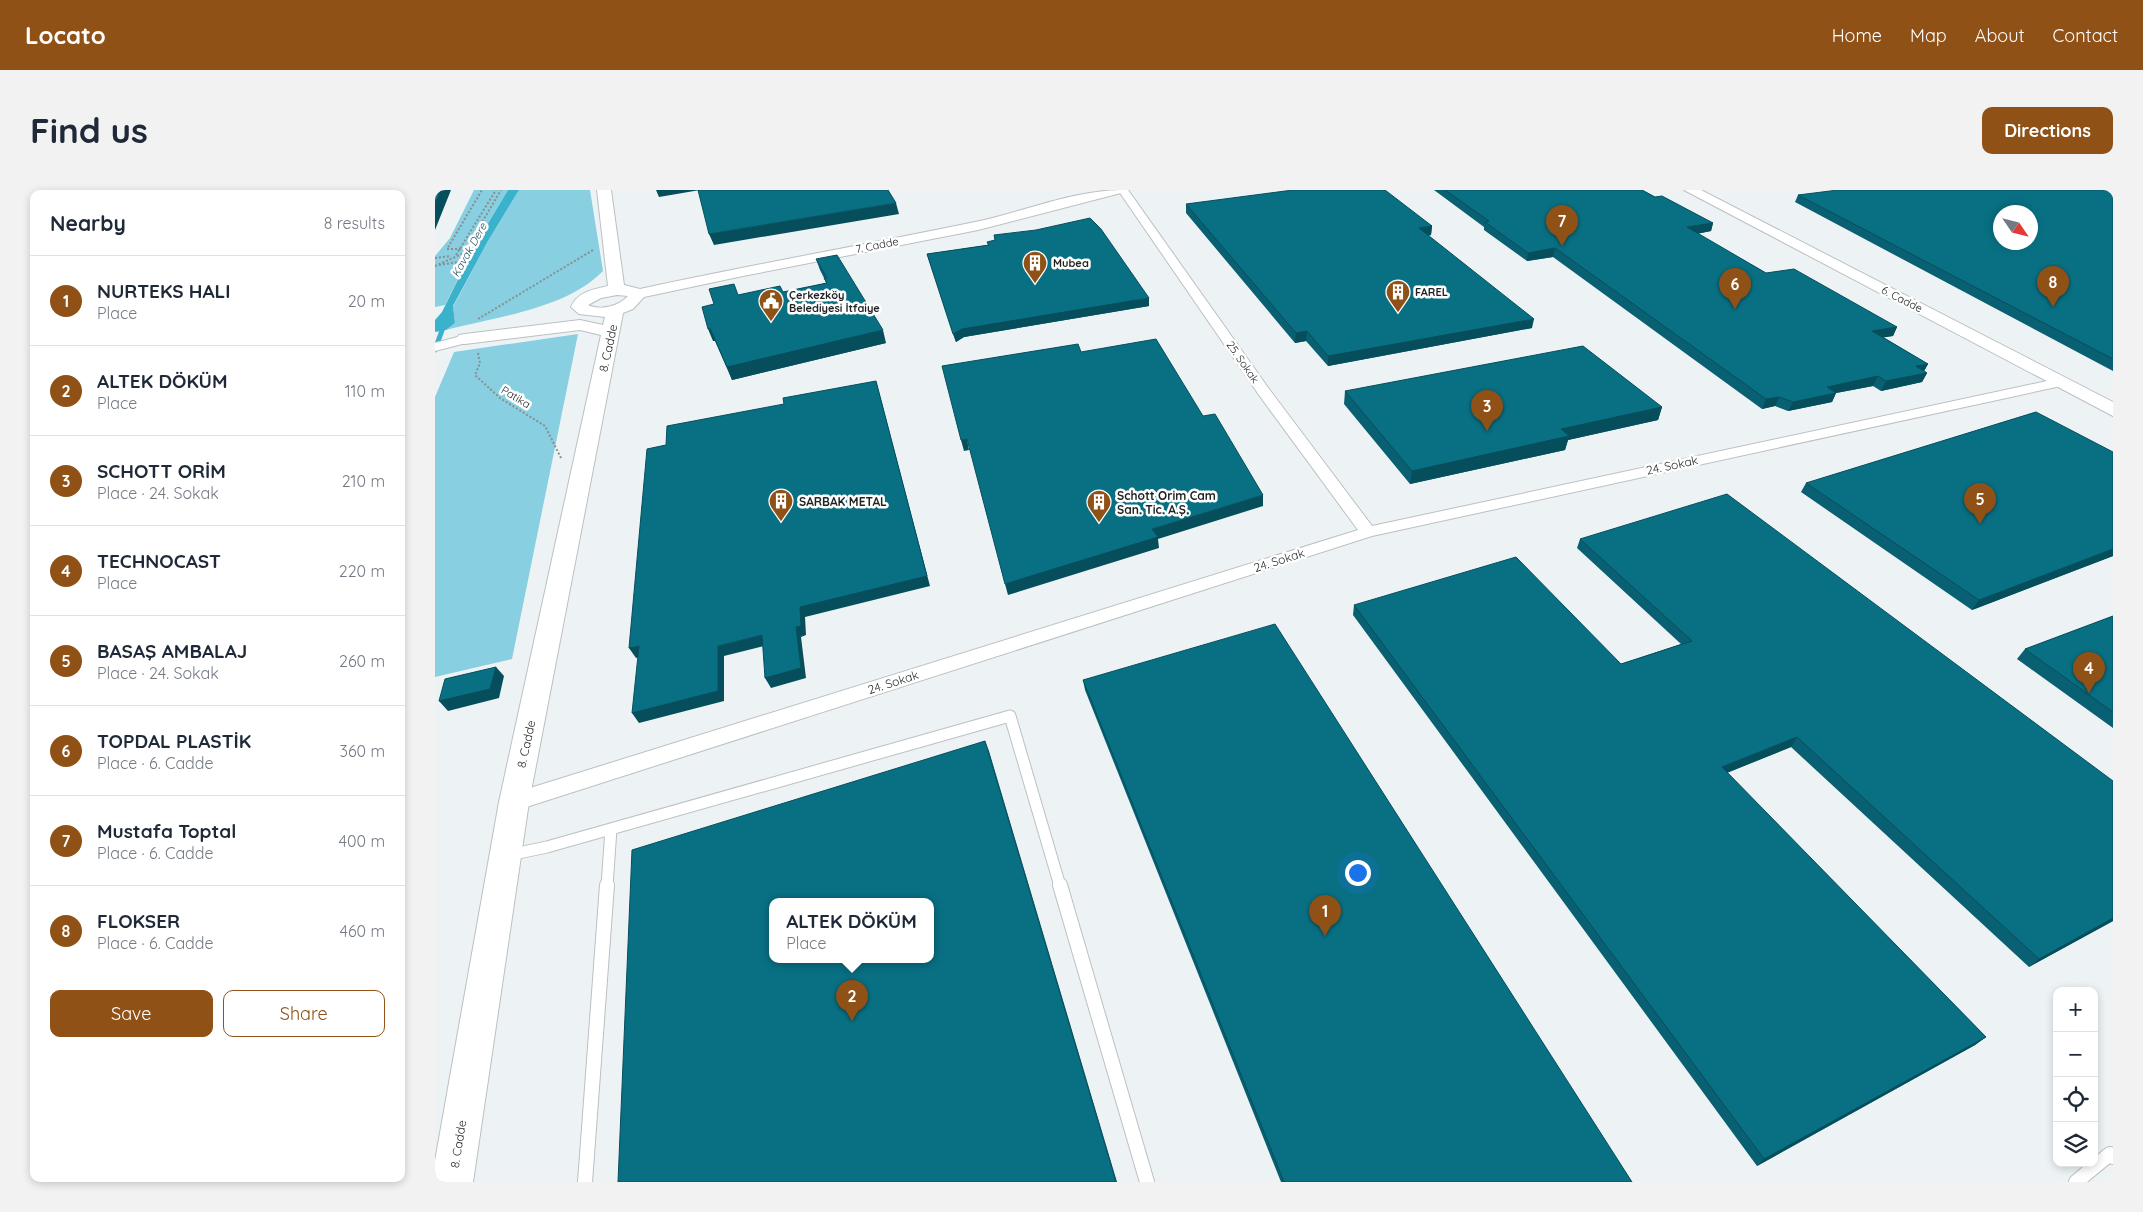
<!DOCTYPE html>
<html lang="en">
<head>
<meta charset="utf-8">
<style>
	:root { --surface:#fff; --page:#f2f2f3; --text:#1f2937; --muted:#747a83; --line:#e0e1e3; --accent:#8f5116 }
	body { margin:0; font-family:Quicksand,sans-serif; background:var(--page); color:var(--text) }
	.controls { position:absolute; right:15px; bottom:15px; display:grid; overflow:hidden; border-radius:10px; box-shadow:0 2px 8px #0003 }
	.controls button { width:45px; height:45px; display:grid; place-items:center; padding:0; border:0; border-bottom:1px solid var(--line); background:var(--surface); color:var(--text); font:25px sans-serif }
	.compass { position:absolute; left:1558px; top:15px; width:45px; height:45px; border-radius:50%; background:var(--surface); box-shadow:0 2px 8px #0003; rotate:125deg }
	.you { position:absolute; left:922px; top:682px; width:18px; height:18px; margin:-12px; border:4px solid #fff; border-radius:50%; background:#1a73e8; box-shadow:0 0 0 8px #1a73e833 }
	.badge { display:grid; place-items:center; width:32px; height:32px; border-radius:50%; background:var(--accent); color:#fff; font-size:16px; font-weight:700 }
	.pin { position:absolute; translate:-50% -41px; filter:drop-shadow(0 1px 2px #0008) }
	.pin::after { content:''; position:absolute; top:26px; width:18px; height:15px; background:inherit; clip-path:polygon(0 0,100% 0,50% 100%) }
	.popup { position:absolute; left:334px; top:708px; width:165px; height:65px; box-sizing:border-box; display:grid; place-content:center; border-radius:10px; background:var(--surface); filter:drop-shadow(0 1px 4px #0005); font-size:16px; white-space:nowrap; color:var(--muted) }
	.popup b { font-size:19px; color:var(--text) }
	.popup::after { content:''; position:absolute; left:50%; top:100%; margin-left:-10px; border:10px solid transparent; border-top-color:var(--surface) }
	.list { margin:0; padding:0; list-style:none }
	h2 { display:flex; justify-content:space-between; align-items:center; height:65px; margin:0; padding:0 20px; font-size:21px }
	h2 small { font-size:16px; font-weight:400; color:var(--muted) }
	.list li { display:grid; grid-template-columns:32px 1fr auto; gap:15px; align-items:center; box-sizing:border-box; height:90px; padding:0 20px; border-top:1px solid var(--line) }
	.list b { display:block; font-size:19px; white-space:nowrap }
	.list p { margin:0; font-size:16px; white-space:nowrap; color:var(--muted) }
	.list em { font-size:16px; font-style:normal; color:var(--muted) }
	.actions { display:flex; gap:10px; padding:15px 20px }
	.actions a { flex:1; padding:11px 0; border:1px solid var(--accent); border-radius:10px; text-align:center; font-size:18px; color:var(--accent) }
	.actions .main { background:var(--accent); color:#fff }
	.icon { flex:none; width:28px; height:28px; fill:none; stroke:currentColor; stroke-width:2; stroke-linecap:round; stroke-linejoin:round }
	.map { position:relative; flex:none; width:1678px; height:992px; overflow:hidden; border-radius:10px }
	header { display:flex; align-items:center; gap:30px; box-sizing:border-box; height:70px; padding:0 25px; background:var(--accent); color:#fff }
	header strong { font-size:24px }
	nav { display:flex; gap:28px; margin-inline-start:auto; font-size:18px }
	.intro { display:flex; align-items:center; justify-content:space-between; box-sizing:border-box; height:120px; padding:0 30px }
	h1 { margin:0; font-size:35px }
	.button { padding:12px 22px; border-radius:10px; background:var(--accent); color:#fff; font-size:18px; font-weight:700 }
	main { display:flex; gap:30px; padding:0 30px }
	aside { flex:1; background:var(--surface); border-radius:10px; box-shadow:0 2px 8px #0003 }
	.map>svg:first-child { display:block }
	.green { fill:#87cfe1 }
	.water { fill:#3bb2cc }
	.lines { fill:none; stroke-linecap:round; stroke-linejoin:round }
	.stream { stroke:#3bb2cc; stroke-width:5 }
	.lane-far1-casing { stroke:#bbc0c2; stroke-width:13 }
	.lane-casing { stroke:#bbc0c2; stroke-width:16 }
	.street-casing { stroke:#bbc0c2; stroke-width:2 }
	.secondary-casing { stroke:#bbc0c2; stroke-width:2 }
	.path { stroke:#8a8e8f; stroke-width:2; stroke-dasharray:2 2; stroke-linecap:butt }
	.lane-far1 { stroke:#fff; stroke-width:11 }
	.lane { stroke:#fff; stroke-width:14 }
	.street { fill:#fff; fill-rule:evenodd }
	.secondary { fill:#fff; fill-rule:evenodd }
	.wall { fill:#086072 }
	.shaded-wall { fill:#064e5c }
	.building { fill:#097084; stroke:#064e5c; fill-rule:evenodd }
	.labels { text-anchor:middle; dominant-baseline:central; stroke-width:5; stroke-linejoin:round; paint-order:stroke }
	.far-street-label { font-size:11px; fill:#1f2122; stroke:#fff }
	.far-water-label { font-size:11px; font-style:italic; fill:#245560; stroke:#fff }
	.far-poi-label { font-size:11px; font-weight:bold; fill:#1f2122; stroke:#fff; text-anchor:start }
	.street-label { font-size:12px; fill:#1f2122; stroke:#fff }
	.poi-label { font-size:12px; font-weight:bold; fill:#1f2122; stroke:#fff; text-anchor:start }
</style>
</head>
<body>
<header>
<strong>Locato</strong>
<nav><a>Home</a><a>Map</a><a>About</a><a>Contact</a></nav>
</header>
<div class="intro"><h1>Find us</h1><a class="button">Directions</a></div>
<main>
<aside>
<h2>Nearby<small>8 results</small></h2>
<ul class="list">
<li><span class="badge">1</span><div><b>NURTEKS HALI</b><p>Place</p></div><em>20 m</em></li>
<li><span class="badge">2</span><div><b>ALTEK DÖKÜM</b><p>Place</p></div><em>110 m</em></li>
<li><span class="badge">3</span><div><b>SCHOTT ORİM</b><p>Place · 24. Sokak</p></div><em>210 m</em></li>
<li><span class="badge">4</span><div><b>TECHNOCAST</b><p>Place</p></div><em>220 m</em></li>
<li><span class="badge">5</span><div><b>BASAŞ AMBALAJ</b><p>Place · 24. Sokak</p></div><em>260 m</em></li>
<li><span class="badge">6</span><div><b>TOPDAL PLASTİK</b><p>Place · 6. Cadde</p></div><em>360 m</em></li>
<li><span class="badge">7</span><div><b>Mustafa Toptal</b><p>Place · 6. Cadde</p></div><em>400 m</em></li>
<li><span class="badge">8</span><div><b>FLOKSER</b><p>Place · 6. Cadde</p></div><em>460 m</em></li>
</ul>
<div class="actions"><a class="main">Save</a><a>Share</a></div>
</aside>
<div class="map">
<svg width="1678" height="992" viewBox="0 0 1678 992">
	<rect width="100%" height="100%" fill="#edf3f4"/>
	<path class="green" d="M 39,0 L 73,0 L 39,57 L 10,115 L 0,117 L 0,66 L 15,48 Z
		M 84,0 L 155,0 L 168,81 C 131,119 61,127 11,140 L 20,133 L 18,117 L 53,51 Z
		M 143,144 L 77,469 L 0,487 L 0,207 L 19,162 Z"/>
	<path class="water" d="M 73,0 L 84,0 L 53,51 L 18,116 L 20,133 L 11,140 L 0,142 L 0,130 L 7,122 L 39,57 Z"/>
	<g class="lines">
		<path class="stream" d="M 0,160 L 10,132"/>
		<defs>
			<path id="lane-far1" d="M 74,665 L 112,657 L 575,526 L 625,696
				M 172,696 L 176,639"/>
			<path id="lane" d="M 625,695 L 712,992
				M 150,992 L 172,695
				M 1641,992 L 1675,964 L 1678,967"/>
			<path id="street" d="M 683,0 L 693,0 L 834,199 L 937,336 L 1626,188 L 1633,192 L 1626,196 L 937,346 L 79,621 L 71,618 L 68,612 L 71,606 L 79,603 L 923,340 L 824,205 Z
				M 30,145 L 35,146 L 36,149 L 35,152 L 0,161 L 0,153 Z"/>
			<path id="secondary" d="M 162,0 L 176,0 L 189,95 L 205,99 C 316,75 428,55 540,32 C 589,22 638,0 688,0 L 686,3 L 543,40 L 308,86 L 209,107 L 198,119 L 188,123 L 94,612 L 38,992 L 0,992 L 0,971 L 64,612 L 166,145 L 145,140 L 30,154 L 24,153 L 21,149 L 24,145 L 30,144 L 145,130 L 168,135 L 170,127 L 144,124 L 136,117 C 142,102 159,99 173,96 ZM 182,105 L 193,106 C 184,116 166,121 153,115 L 166,108 Z
				M 1249,0 L 1266,0 L 1678,212 L 1678,226 Z"/>
		</defs>
		<use href="#lane-far1" class="lane-far1-casing"/>
		<use href="#lane" class="lane-casing"/>
		<use href="#street" class="street-casing"/>
		<use href="#secondary" class="secondary-casing"/>
		<path class="path" d="M 26,59 L 12,59 L 47,0
			M 21,65 L 61,0
			M 0,68 L 15,66
			M 4,75 L 23,72 L 28,64
			M 0,76 L 29,63 L 66,0
			M 43,129 L 158,60
			M 43,163 L 45,173 L 40,185 L 65,208 L 110,236 L 126,268"/>
		<use href="#lane-far1" class="lane-far1"/>
		<use href="#lane" class="lane"/>
		<use href="#street" class="street"/>
		<use href="#secondary" class="secondary"/>
	</g>
	<path class="wall" d="M 999,0 L 1207,0 L 1220,7 L 1278,33 L 1276,41 L 1262,44 L 1331,83 L 1462,137 L 1458,146 L 1448,147 L 1493,174 L 1489,181 L 1492,183 L 1487,192 L 1446,201 L 1438,196 L 1401,203 L 1397,212 L 1353,221 L 1340,216 L 1327,219 L 1118,67 L 1092,71 L 1049,40 L 1049,37 Z
		M 1678,3 L 1678,181 L 1360,12 L 1363,5 Z
		M 751,14 L 997,36 L 996,45 L 993,46 L 1097,138 L 893,176 L 871,151 L 860,153 L 751,23 Z
		M 552,52 L 714,116 L 529,147 L 521,152 L 492,64 L 553,55 Z
		M 381,69 L 451,153 L 297,190 L 280,151 L 278,151 L 279,114 L 304,105 L 348,102 L 391,93 L 389,88 L 385,80 Z
		M 910,201 L 1227,217 L 1223,230 L 1133,250 L 1130,260 L 975,294 L 909,214 Z
		M 1678,262 L 1678,366 L 1537,420 L 1366,302 L 1371,293 Z
		M 1145,349 L 1678,591 L 1678,731 L 1594,777 L 1356,557 L 1292,583 L 1551,847 L 1540,855 L 1322,976 L 918,425 L 919,415 L 1186,474 L 1246,454 L 1142,358 Z
		M 1678,426 L 1678,538 L 1582,469 L 1590,459 Z
		M 648,490 L 1197,992 L 846,992 L 650,500 Z"/>
	<path class="shaded-wall" d="M 6,0 L 16,0 L 0,40 L 0,14 Z
		M 221,0 L 265,0 L 224,7 Z
		M 461,13 L 464,24 L 279,55 L 274,44 Z
		M 1278,33 L 1276,41 L 1249,46 L 1252,37 Z
		M 997,36 L 996,45 L 983,47 L 984,38 Z
		M 1120,58 L 1118,67 L 1092,71 L 1093,63 Z
		M 714,108 L 714,116 L 529,147 L 521,152 L 518,144 L 527,139 Z
		M 1099,129 L 1097,138 L 893,176 L 893,166 Z
		M 1462,137 L 1458,146 L 1433,150 L 1437,141 Z
		M 275,138 L 281,150 L 278,151 L 273,139 Z
		M 448,140 L 451,153 L 297,190 L 292,177 Z
		M 872,141 L 871,151 L 860,153 L 861,143 Z
		M 1493,174 L 1488,183 L 1481,176 Z
		M 1492,183 L 1487,192 L 1446,201 L 1451,191 Z
		M 1443,186 L 1438,196 L 1401,203 L 1397,212 L 1353,221 L 1358,212 L 1392,197 Z
		M 441,191 L 495,396 L 370,427 L 371,445 L 366,447 L 371,488 L 336,498 L 330,488 L 361,437 L 365,417 Z
		M 1344,207 L 1340,216 L 1327,219 L 1331,209 Z
		M 1227,217 L 1223,230 L 1133,250 L 1130,260 L 975,294 L 977,281 L 1126,239 Z
		M 532,249 L 534,260 L 529,261 L 526,250 Z
		M 828,305 L 828,316 L 723,349 L 724,358 L 573,405 L 570,394 L 717,339 Z
		M 1678,359 L 1678,366 L 1537,420 L 1544,410 Z
		M 327,445 L 333,455 L 289,466 L 289,511 L 204,533 L 197,523 L 283,456 Z
		M 204,456 L 210,466 L 201,468 L 194,458 Z
		M 61,477 L 69,486 L 64,508 L 13,521 L 4,511 Z
		M 1362,547 L 1356,557 L 1281,587 L 1287,577 Z
		M 550,551 L 554,561 L 682,992 L 681,992 Z
		M 1678,728 L 1678,731 L 1594,777 L 1604,769 Z
		M 1551,847 L 1540,855 L 1322,976 L 1329,969 Z"/>
	<path class="building" d="M 0,0 L 6,0 L 0,14 Z
		M 263,0 L 453,0 L 461,13 L 274,44 Z
		M 858,0 L 950,0 L 997,36 L 984,38 L 1099,129 L 893,166 L 872,141 L 861,143 L 751,14 Z
		M 1010,0 L 1207,0 L 1220,7 L 1227,6 L 1278,33 L 1252,37 L 1331,83 L 1359,79 L 1462,137 L 1437,141 L 1493,174 L 1481,176 L 1492,183 L 1451,191 L 1443,186 L 1392,197 L 1401,203 L 1358,212 L 1344,207 L 1331,209 L 1120,58 L 1093,63 L 1050,32 L 1054,31 Z
		M 1403,0 L 1671,0 L 1678,3 L 1678,169 L 1363,5 ZM 1566,22 L 1596,22 L 1596,52 L 1566,52 Z
		M 655,28 L 666,39 L 714,108 L 527,139 L 518,144 L 492,64 L 554,55 L 552,52 L 560,50 L 559,45 L 601,40 Z
		M 402,65 L 448,140 L 292,177 L 275,138 L 273,139 L 267,117 L 279,114 L 274,99 L 299,94 L 303,105 L 345,96 L 348,102 L 392,93 L 389,88 L 392,88 L 381,69 Z
		M 721,149 L 768,226 L 780,224 L 828,305 L 717,339 L 723,347 L 570,394 L 532,249 L 526,250 L 507,176 L 643,154 L 646,162 Z
		M 1148,156 L 1227,217 L 1126,239 L 1134,246 L 977,281 L 910,201 Z
		M 441,191 L 492,386 L 365,417 L 366,436 L 361,437 L 366,478 L 330,488 L 327,445 L 283,456 L 283,501 L 197,523 L 204,456 L 194,458 L 212,259 L 231,255 L 232,236 L 349,214 L 348,208 Z
		M 1601,222 L 1678,262 L 1678,359 L 1544,410 L 1371,293 Z
		M 1292,304 L 1678,591 L 1678,728 L 1604,769 L 1362,547 L 1287,577 L 1551,847 L 1329,969 L 919,415 L 1081,367 L 1186,474 L 1257,451 L 1145,349 Z
		M 1678,426 L 1678,522 L 1590,459 Z
		M 840,434 L 1197,992 L 849,992 L 648,490 Z
		M 61,477 L 55,499 L 4,511 L 10,489 Z
		M 550,551 L 681,992 L 183,992 L 197,660 ZM 338,712 L 496,712 L 496,770 L 338,770 Z"/>
	<defs>
		<symbol id="building-pin" viewBox="-11 -11 22 30"><path d="M0 17L-7.5 6A9.5 9.5 0 1 1 7.5 6Z" fill="#8f5116" stroke="#fff"/><path d="M-4-6H4V6H1V3H-1V6H-4ZM-2.5-4.3h1.7v1.8h-1.7ZM.8-4.3h1.7v1.8H.8ZM-2.5-1h1.7V.8h-1.7ZM.8-1h1.7V.8H.8Z" fill="#fff"/></symbol>
		<symbol id="civic-pin" viewBox="-11 -11 22 30"><path d="M0 17L-7.5 6A9.5 9.5 0 1 1 7.5 6Z" fill="#8f5116" stroke="#fff"/><path d="M-.6-6.5H3V-4.5H.6V-3L4-1V1h2V6H-6V1h2V-1L-.6-3ZM-1.2 2.5V6h2.4V2.5Z" fill="#fff"/></symbol>
	</defs>
	<g fill-rule="evenodd">
		<use href="#building-pin" x="586" y="59" width="28" height="38"/>
		<use href="#building-pin" x="949" y="88" width="28" height="38"/>
		<use href="#civic-pin" x="322" y="97" width="28" height="38"/>
		<use href="#building-pin" x="332" y="297" width="28" height="38"/>
		<use href="#building-pin" x="650" y="298" width="28" height="38"/>
	</g>
	<g class="labels">
		<g class="far-street-label">
			<text transform="translate(442 55) rotate(-11)">7. Cadde</text>
			<text transform="translate(1467 109) rotate(27)">6. Cadde</text>
			<text transform="translate(808 172) rotate(55)">25. Sokak</text>
			<text transform="translate(81 207) rotate(31)">Patika</text>
		</g>
		<g class="far-water-label">
			<text transform="translate(34 60) rotate(-61)">Kavak Dere</text>
		</g>
		<g class="far-poi-label">
			<text x="618" y="73">Mubea</text>
			<text x="980" y="102">FAREL</text>
			<text x="354" y="105">Çerkezköy<tspan x="354" dy="13">Belediyesi İtfaiye</tspan></text>
		</g>
		<g class="street-label">
			<text transform="translate(173 158) rotate(-78)">8. Cadde</text>
			<text transform="translate(1237 275) rotate(-12)">24. Sokak</text>
			<text transform="translate(844 370) rotate(-18)">24. Sokak</text>
			<text transform="translate(458 492) rotate(-18)">24. Sokak</text>
			<text transform="translate(91 554) rotate(-78)">8. Cadde</text>
			<text transform="translate(23 954) rotate(-81)">8. Cadde</text>
		</g>
		<g class="poi-label">
			<text x="682" y="305">Schott Orim Cam<tspan x="682" dy="14">San. Tic. A.Ş.</tspan></text>
			<text x="364" y="311">SARBAK METAL</text>
		</g>
	</g>
</svg>
<div class="controls">
<button>+</button>
<button>−</button>
<button><svg class="icon" aria-label="locate" viewBox="0 0 24 24"><circle cx="12" cy="12" r="6"/><path d="M12 2v4M12 18v4M2 12h4M18 12h4"/></svg></button>
<button><svg class="icon" aria-label="layers" viewBox="0 0 24 24"><path d="M12 4l9 5-9 5-9-5zM3 14l9 5 9-5"/></svg></button>
</div>
<svg class="compass" viewBox="-18 -18 36 36"><path d="M0-13l5 13h-10z" fill="#e53935"/><path d="M0 13l5-13h-10z" fill="#747a83"/></svg>
<div class="you"></div>
<div class="pin badge" style="left:890px;top:746px">1</div>
<div class="pin badge" style="left:417px;top:831px">2</div>
<div class="popup"><b>ALTEK DÖKÜM</b>Place</div>
<div class="pin badge" style="left:1052px;top:241px">3</div>
<div class="pin badge" style="left:1654px;top:503px">4</div>
<div class="pin badge" style="left:1545px;top:334px">5</div>
<div class="pin badge" style="left:1300px;top:119px">6</div>
<div class="pin badge" style="left:1127px;top:56px">7</div>
<div class="pin badge" style="left:1618px;top:117px">8</div>
</div>
</main>
</body>
</html>
